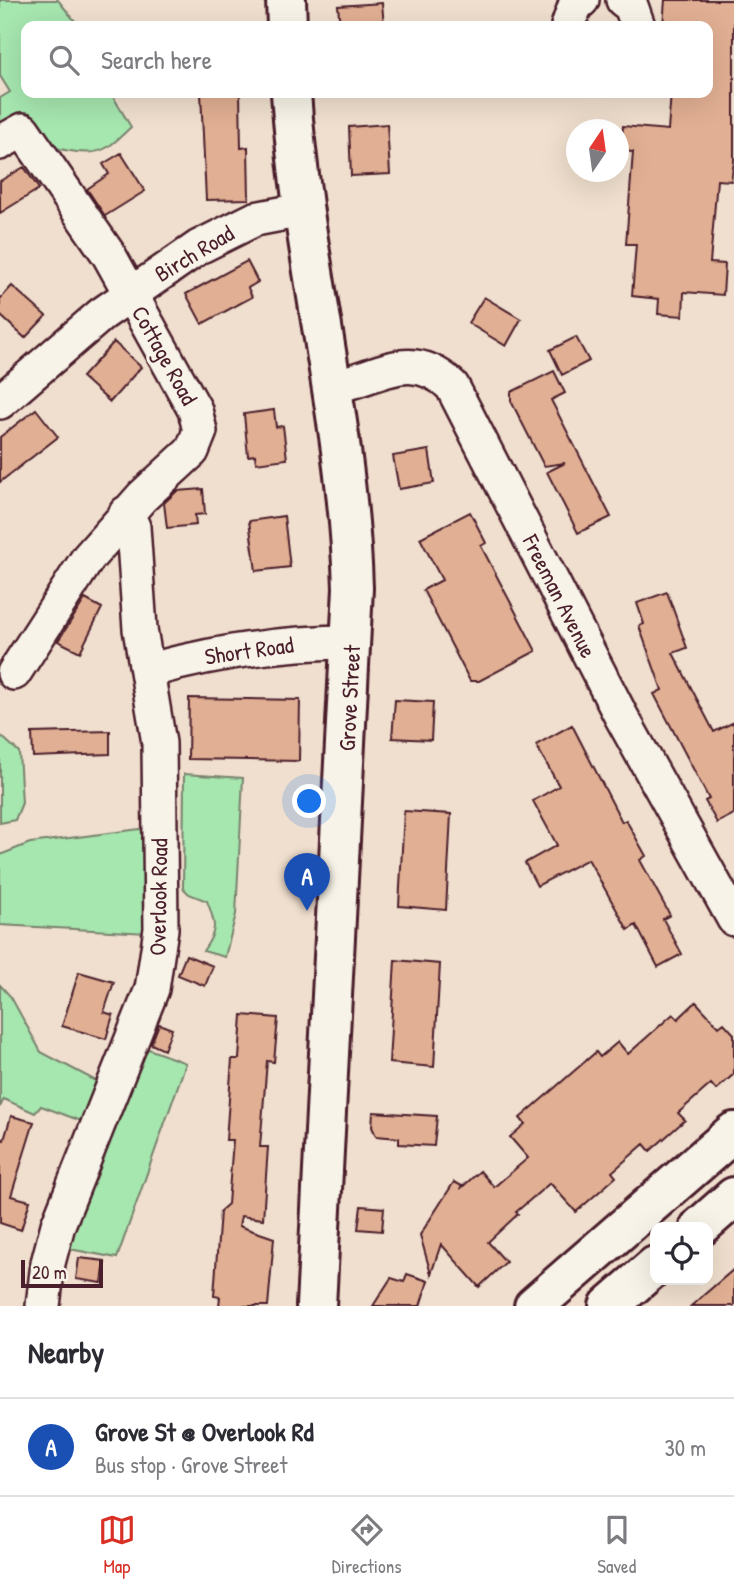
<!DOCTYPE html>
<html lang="en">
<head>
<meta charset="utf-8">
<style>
	:root { --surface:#fff; --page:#f2f2f3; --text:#2b2b33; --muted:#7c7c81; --line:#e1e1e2; --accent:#d93025 }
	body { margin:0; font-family:"Patrick Hand",sans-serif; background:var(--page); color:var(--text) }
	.controls { position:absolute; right:21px; bottom:21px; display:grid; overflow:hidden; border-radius:14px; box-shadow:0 7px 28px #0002 }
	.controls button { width:63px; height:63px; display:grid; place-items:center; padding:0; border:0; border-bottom:2px solid var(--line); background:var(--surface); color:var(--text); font:35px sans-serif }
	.compass { position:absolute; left:566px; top:119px; width:63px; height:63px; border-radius:50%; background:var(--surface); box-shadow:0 7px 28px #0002; rotate:13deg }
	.scale { position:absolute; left:21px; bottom:18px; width:82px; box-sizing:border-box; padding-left:7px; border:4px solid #4a1f2b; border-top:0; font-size:19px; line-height:24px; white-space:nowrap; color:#4a1f2b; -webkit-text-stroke:5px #f7f3e8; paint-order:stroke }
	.you { position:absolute; left:310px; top:802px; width:24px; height:24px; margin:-18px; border:5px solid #fff; border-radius:50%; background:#1a73e8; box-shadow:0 0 0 10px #1a73e833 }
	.badge { display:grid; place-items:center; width:46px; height:46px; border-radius:50%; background:var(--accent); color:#fff; font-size:23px; font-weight:700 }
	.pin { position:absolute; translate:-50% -58px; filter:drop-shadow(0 2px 4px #0008) }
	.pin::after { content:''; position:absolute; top:37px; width:24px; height:21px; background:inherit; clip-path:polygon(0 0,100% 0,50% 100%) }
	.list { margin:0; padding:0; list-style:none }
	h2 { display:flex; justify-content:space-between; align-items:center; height:91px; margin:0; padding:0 28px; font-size:30px }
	h2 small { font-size:23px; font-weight:400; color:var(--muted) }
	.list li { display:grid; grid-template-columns:46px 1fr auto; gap:21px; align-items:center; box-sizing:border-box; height:98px; padding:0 28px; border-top:2px solid var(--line) }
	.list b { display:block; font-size:26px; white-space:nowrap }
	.list p { margin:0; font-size:23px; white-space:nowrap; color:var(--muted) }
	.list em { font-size:23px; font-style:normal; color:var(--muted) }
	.icon { flex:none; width:38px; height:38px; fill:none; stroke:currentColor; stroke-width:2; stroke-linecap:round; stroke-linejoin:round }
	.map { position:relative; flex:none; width:734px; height:1306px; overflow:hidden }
	.search { position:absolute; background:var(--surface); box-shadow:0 7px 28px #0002; left:21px; right:21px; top:21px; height:77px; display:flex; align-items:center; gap:18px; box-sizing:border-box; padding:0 24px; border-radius:14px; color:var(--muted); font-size:26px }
	.sheet { height:189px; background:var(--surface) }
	nav { display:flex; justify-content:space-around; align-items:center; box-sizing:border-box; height:98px; border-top:2px solid var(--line); background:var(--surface); font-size:19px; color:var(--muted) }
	nav a { display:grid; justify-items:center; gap:4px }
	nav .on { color:var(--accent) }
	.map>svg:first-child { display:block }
	.green { fill:#a6e6af; stroke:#78826d; stroke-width:2 }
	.building { fill:#e1af93; stroke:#4a1f2b; stroke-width:2 }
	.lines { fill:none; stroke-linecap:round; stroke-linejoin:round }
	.street-casing { stroke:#4a1f2b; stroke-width:38 }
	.secondary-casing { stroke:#4a1f2b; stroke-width:44 }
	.primary-casing { stroke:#4a1f2b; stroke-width:44 }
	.street { stroke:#f7f3e8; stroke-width:33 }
	.secondary { stroke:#f7f3e8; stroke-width:38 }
	.primary { stroke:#f7f3e8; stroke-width:38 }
	.labels { text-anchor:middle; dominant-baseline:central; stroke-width:6; stroke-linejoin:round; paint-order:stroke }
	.street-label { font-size:23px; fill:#4a1f2b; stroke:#f7f3e8 }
</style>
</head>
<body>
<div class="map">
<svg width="734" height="1306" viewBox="0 0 734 1306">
	<rect width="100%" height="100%" fill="#f0dfce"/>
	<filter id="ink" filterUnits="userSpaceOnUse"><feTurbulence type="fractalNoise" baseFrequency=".0143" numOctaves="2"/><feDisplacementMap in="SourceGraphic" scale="14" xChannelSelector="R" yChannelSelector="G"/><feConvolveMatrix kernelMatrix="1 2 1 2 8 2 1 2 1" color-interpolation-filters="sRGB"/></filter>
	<g filter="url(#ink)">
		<path class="green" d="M 0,0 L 58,0 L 79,26 L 26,26 L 26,93 L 111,93 L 131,127 C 123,134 115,143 106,148 C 81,163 26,137 0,130 L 0,98 L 10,92 L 0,76 Z
			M 0,735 L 19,752 L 22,803 L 15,820 L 0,823 Z
			M 184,774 L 243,778 L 236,914 L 225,957 L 203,951 C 218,930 216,924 207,901 L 189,894 L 183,888 Z
			M 140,829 L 147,831 L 147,933 L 0,925 L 0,855 L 30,843 Z
			M 0,985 L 11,997 L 41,1052 L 98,1082 L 81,1121 L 41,1106 L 35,1113 L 4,1099 L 0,1107 Z
			M 143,1047 L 186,1063 L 117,1258 L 64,1248 Z"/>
		<path class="building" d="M 665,0 L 734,0 L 734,162 L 731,181 L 717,180 L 710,263 L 725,264 L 723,295 L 684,292 L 683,316 L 658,314 L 659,299 L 632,296 L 636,244 L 626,244 L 633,152 L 621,151 L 623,126 L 668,130 L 671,93 L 708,93 L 708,26 L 663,25 Z
			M 382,3 L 384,26 L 340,26 L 338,6 Z
			M 201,93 L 240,93 L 241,148 L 248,147 L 249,199 L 206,200 Z
			M 387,124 L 390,174 L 351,176 L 349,127 Z
			M 121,153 L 145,191 L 105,216 L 87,189 L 109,174 L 103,164 Z
			M 24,167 L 39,189 L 0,213 L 0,181 Z
			M 247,261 L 258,282 L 248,288 L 252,297 L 202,324 L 186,294 Z
			M 12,286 L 46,316 L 25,338 L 0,315 L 0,299 Z
			M 484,297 L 521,319 L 506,346 L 468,323 Z
			M 576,337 L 589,361 L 562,375 L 550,350 Z
			M 114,342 L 141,367 L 110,402 L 82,377 Z
			M 554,371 L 565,393 L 551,400 L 611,517 L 578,533 L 547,472 L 565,463 L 544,466 L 511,401 L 511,392 Z
			M 36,409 L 58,437 L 0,482 L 0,437 Z
			M 274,410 L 276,427 L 283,426 L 287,459 L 256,463 L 255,455 L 248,456 L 244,414 Z
			M 429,450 L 434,483 L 399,489 L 393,456 Z
			M 203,489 L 205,514 L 195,515 L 196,525 L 167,528 L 164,503 L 177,491 Z
			M 470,512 L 486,543 L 481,546 L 536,651 L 479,681 L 470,681 L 423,590 L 442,580 L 420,538 Z
			M 284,516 L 290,567 L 256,571 L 249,521 Z
			M 667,592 L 687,648 L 673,653 L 714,732 L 734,722 L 734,814 L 717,823 L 705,801 L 709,799 L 654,694 L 662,690 L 639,626 L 644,624 L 637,603 Z
			M 85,599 L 102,608 L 80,652 L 58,641 Z
			M 189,698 L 300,700 L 299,761 L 188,759 Z
			M 395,700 L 433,702 L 431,740 L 392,738 Z
			M 572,725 L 622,822 L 626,820 L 646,856 L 640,860 L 670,915 L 663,919 L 682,954 L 658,967 L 636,925 L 628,930 L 588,859 L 537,886 L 525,863 L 557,845 L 533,801 L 559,786 L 536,745 Z
			M 110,731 L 110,754 L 33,757 L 32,733 Z
			M 404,811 L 451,814 L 446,910 L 399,906 Z
			M 186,955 L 213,966 L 205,986 L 178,975 Z
			M 395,960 L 440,964 L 434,1067 L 389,1063 Z
			M 79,972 L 114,982 L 104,1012 L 113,1015 L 106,1039 L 62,1026 Z
			M 696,1002 L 719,1027 L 724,1023 L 734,1034 L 734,1074 L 716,1090 L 711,1084 L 678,1113 L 685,1120 L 650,1151 L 644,1144 L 612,1172 L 616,1177 L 576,1212 L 550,1183 L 516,1212 L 518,1214 L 488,1242 L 506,1262 L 479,1287 L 441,1244 L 431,1274 L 420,1235 L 454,1182 L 462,1186 L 460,1189 L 480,1171 L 494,1187 L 528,1158 L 510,1137 L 525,1124 L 520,1118 L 596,1052 L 600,1057 L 618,1042 L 628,1054 L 673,1014 L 678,1019 Z
			M 242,1015 L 278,1018 L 274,1062 L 267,1061 L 260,1147 L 268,1147 L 263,1219 L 241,1216 L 239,1226 L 274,1238 L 268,1306 L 219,1306 L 220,1297 L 214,1296 L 220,1211 L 228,1204 L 233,1140 L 226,1140 L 232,1059 L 239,1059 Z
			M 159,1024 L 172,1029 L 164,1050 L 151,1044 Z
			M 373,1112 L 437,1116 L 434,1146 L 399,1144 L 399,1138 L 376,1136 L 372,1127 Z
			M 11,1116 L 34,1122 L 11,1196 L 30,1201 L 21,1230 L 0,1223 L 0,1139 L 4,1140 Z
			M 361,1206 L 384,1208 L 382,1231 L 358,1229 Z
			M 79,1258 L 105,1261 L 102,1283 L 76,1279 Z
			M 734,1269 L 734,1306 L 691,1306 Z
			M 407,1274 L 428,1281 L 420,1306 L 373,1306 L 391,1278 L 404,1282 Z"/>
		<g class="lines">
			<defs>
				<path id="street" d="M 623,0 L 631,6 L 638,26
					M 568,26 L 575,6 L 582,0
					M 0,143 L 23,130 L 109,255 L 195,410 L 200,431 L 192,451 L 142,497 L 88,558 L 14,673
					M 330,387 C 378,379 409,346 452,386 L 621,716 L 734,919
					M 0,402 L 102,314 L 199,247 L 255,219 L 302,210
					M 147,671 C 215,652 282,642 352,642
					M 43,1306 L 48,1263 L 58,1225 L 152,989 L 161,929 L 159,743 L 140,629 L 133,527 L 126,513"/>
				<path id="secondary" d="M 286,0 L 287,26
					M 291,93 C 302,259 348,422 353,588 L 316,1306"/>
				<path id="primary" d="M 700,1227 L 734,1197
					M 534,1306 L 734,1132
					M 609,1306 L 655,1266"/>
			</defs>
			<use href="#street" class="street-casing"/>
			<use href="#secondary" class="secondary-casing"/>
			<use href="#primary" class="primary-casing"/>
			<use href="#street" class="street"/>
			<use href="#secondary" class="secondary"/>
			<use href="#primary" class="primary"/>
		</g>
	</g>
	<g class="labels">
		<g class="street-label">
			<text transform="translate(194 253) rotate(-31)">Birch Road</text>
			<text transform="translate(165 355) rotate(61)">Cottage Road</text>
			<text transform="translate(560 596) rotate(63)">Freeman Avenue</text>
			<text transform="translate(249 650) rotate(-8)">Short Road</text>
			<text transform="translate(349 698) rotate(-87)">Grove Street</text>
			<text transform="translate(158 897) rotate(-89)">Overlook Road</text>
		</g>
	</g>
</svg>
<div class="controls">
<button><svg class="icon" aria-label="locate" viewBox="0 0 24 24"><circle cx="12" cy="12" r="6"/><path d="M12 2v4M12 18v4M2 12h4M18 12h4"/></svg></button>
</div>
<svg class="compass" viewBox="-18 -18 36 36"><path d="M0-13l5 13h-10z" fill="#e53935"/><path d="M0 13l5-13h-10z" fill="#7c7c81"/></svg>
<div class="scale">20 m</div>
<div class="you"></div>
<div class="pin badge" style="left:307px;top:911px;background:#1a4fb4">A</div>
<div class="search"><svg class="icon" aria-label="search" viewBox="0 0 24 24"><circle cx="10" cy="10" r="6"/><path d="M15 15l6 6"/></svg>Search here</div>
</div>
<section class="sheet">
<h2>Nearby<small></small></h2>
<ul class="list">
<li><span class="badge" style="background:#1a4fb4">A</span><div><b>Grove St @ Overlook Rd</b><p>Bus stop · Grove Street</p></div><em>30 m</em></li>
</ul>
</section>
<nav>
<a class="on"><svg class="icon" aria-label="map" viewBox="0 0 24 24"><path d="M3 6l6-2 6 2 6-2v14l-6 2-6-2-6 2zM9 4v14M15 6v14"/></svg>Map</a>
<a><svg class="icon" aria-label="directions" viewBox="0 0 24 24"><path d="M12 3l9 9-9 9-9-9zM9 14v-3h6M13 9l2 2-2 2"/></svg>Directions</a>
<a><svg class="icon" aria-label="saved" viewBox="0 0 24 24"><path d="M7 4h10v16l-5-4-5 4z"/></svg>Saved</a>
</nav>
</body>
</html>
